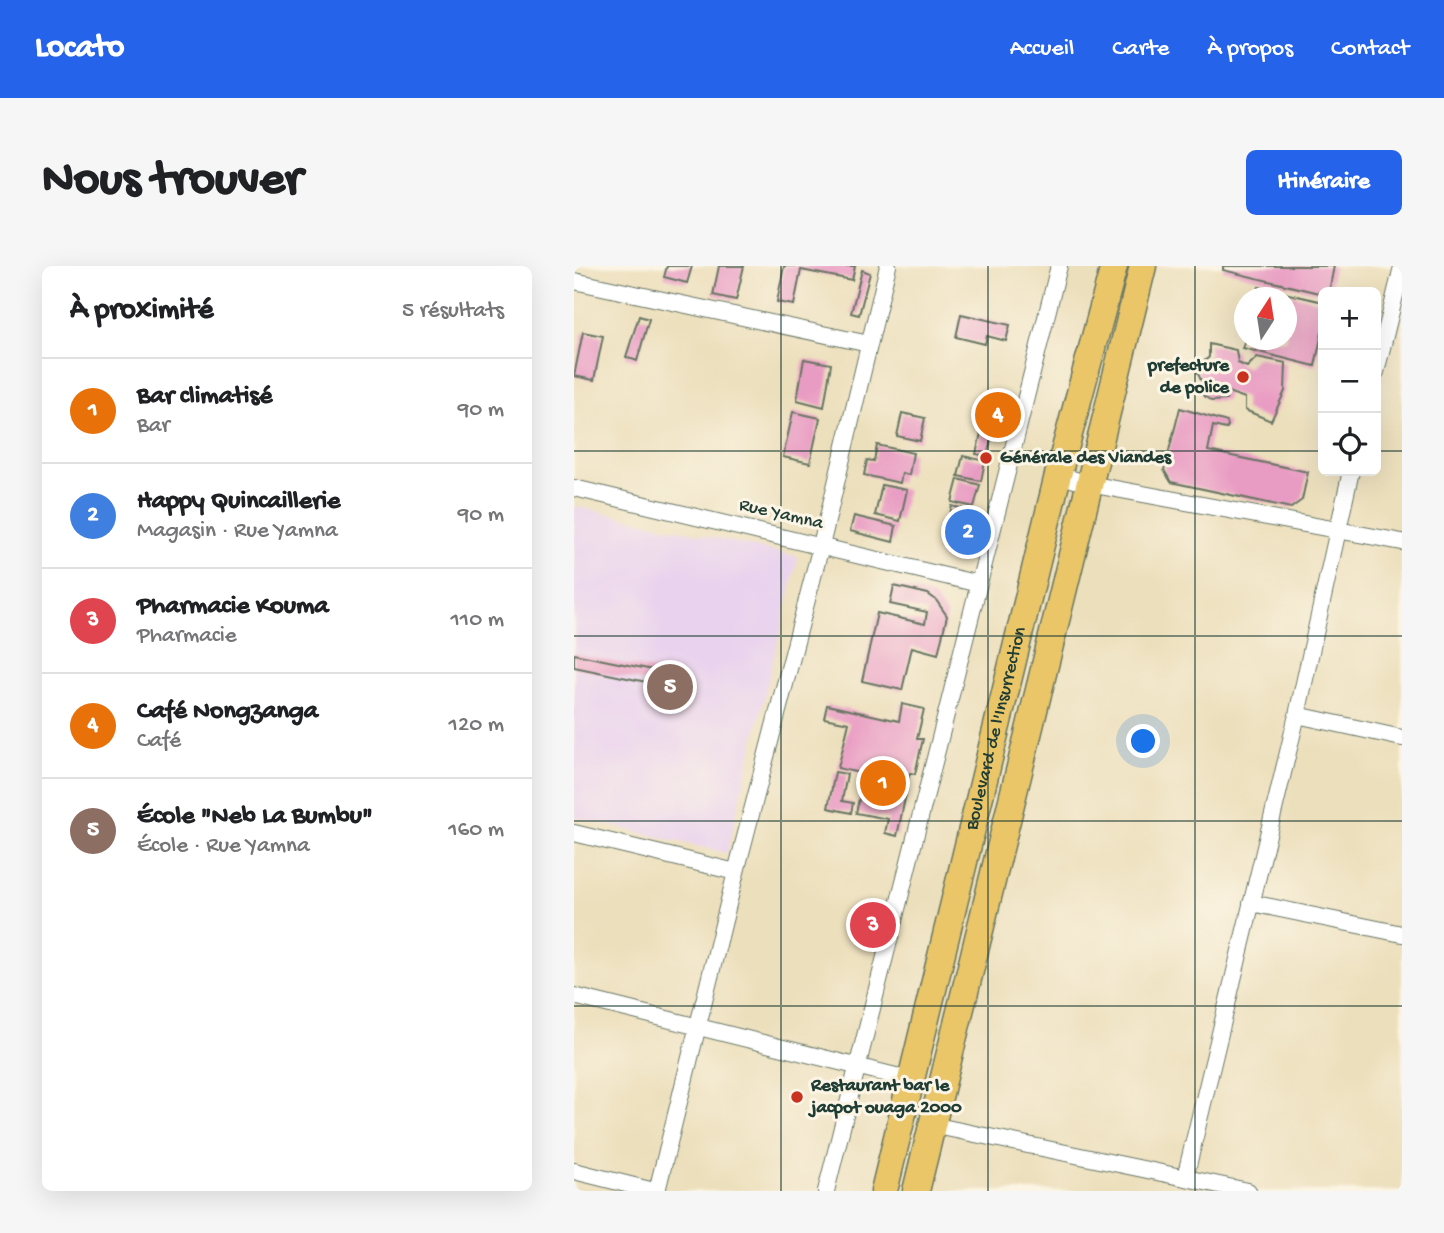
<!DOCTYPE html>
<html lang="fr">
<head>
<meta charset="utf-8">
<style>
	:root { --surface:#fff; --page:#f6f6f6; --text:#202124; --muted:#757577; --line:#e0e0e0; --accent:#2563eb }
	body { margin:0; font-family:"Gochi Hand",sans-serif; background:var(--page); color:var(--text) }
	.controls { position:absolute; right:21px; top:21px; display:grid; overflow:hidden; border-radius:10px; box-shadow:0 7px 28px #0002 }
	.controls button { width:63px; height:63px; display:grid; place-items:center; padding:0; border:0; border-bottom:2px solid var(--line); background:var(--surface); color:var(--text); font:35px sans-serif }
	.compass { position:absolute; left:660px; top:21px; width:63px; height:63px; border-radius:50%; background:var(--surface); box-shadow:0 7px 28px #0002; rotate:12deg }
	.you { position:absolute; left:570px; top:476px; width:24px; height:24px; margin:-18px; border:5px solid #fff; border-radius:50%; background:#1a73e8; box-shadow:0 0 0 10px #1a73e833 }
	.badge { display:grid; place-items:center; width:46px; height:46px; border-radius:50%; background:var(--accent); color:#fff; font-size:23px; font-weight:700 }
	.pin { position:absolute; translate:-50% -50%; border:4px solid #fff; box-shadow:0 2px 7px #0006 }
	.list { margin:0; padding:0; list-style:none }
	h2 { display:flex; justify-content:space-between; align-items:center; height:91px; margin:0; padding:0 28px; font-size:30px }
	h2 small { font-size:23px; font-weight:400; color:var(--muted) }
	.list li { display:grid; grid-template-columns:46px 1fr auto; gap:21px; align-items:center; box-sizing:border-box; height:105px; padding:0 28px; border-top:2px solid var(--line) }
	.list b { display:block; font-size:26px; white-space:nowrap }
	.list p { margin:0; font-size:23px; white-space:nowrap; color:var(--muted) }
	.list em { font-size:23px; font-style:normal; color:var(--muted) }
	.icon { flex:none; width:38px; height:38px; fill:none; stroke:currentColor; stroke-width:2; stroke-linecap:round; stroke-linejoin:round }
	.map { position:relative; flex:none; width:828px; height:925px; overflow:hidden; border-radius:10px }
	header { display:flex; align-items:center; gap:42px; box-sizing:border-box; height:98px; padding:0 35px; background:var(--accent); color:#fff }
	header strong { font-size:33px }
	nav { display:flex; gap:38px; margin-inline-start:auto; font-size:24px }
	.intro { display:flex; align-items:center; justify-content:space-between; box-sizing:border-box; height:168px; padding:0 42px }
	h1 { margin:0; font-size:49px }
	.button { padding:18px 32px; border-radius:10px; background:var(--accent); color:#fff; font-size:24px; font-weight:700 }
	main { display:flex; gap:42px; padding:0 42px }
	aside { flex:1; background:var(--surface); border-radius:10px; box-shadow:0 7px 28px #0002 }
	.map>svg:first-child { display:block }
	.built { fill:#e9d2ee }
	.building { fill:#e99cc3 }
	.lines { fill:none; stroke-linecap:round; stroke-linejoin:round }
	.street-casing { stroke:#677664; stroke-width:18 }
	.primary-casing { stroke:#677664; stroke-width:29 }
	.street { stroke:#fff; stroke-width:16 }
	.primary { stroke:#eac669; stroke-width:26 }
	.grid { fill:none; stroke:#1f3d34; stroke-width:2; stroke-opacity:0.55 }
	.poi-dot { fill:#c8321e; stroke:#fcf5e5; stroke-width:2.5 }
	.labels { text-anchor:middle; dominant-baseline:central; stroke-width:6; stroke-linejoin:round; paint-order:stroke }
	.poi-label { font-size:19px; font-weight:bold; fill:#1f3d34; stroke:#fcf5e5; text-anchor:start }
	.street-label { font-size:19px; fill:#1f3d34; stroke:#fcf5e5 }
</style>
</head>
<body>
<header>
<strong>Locato</strong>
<nav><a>Accueil</a><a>Carte</a><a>À propos</a><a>Contact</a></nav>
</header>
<div class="intro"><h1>Nous trouver</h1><a class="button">Itinéraire</a></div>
<main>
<aside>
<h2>À proximité<small>5 résultats</small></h2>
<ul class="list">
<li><span class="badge" style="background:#e8710a">1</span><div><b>Bar climatisé</b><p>Bar</p></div><em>90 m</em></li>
<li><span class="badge" style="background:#3f7fe0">2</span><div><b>Happy Quincaillerie</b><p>Magasin · Rue Yamna</p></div><em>90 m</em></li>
<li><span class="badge" style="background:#e0444e">3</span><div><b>Pharmacie Kouma</b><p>Pharmacie</p></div><em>110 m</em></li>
<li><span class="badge" style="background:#e8710a">4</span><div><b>Café Nongzanga</b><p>Café</p></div><em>120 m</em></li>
<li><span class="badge" style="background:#8d6e63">5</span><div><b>École &quot;Neb La Bumbu&quot;</b><p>École · Rue Yamna</p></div><em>160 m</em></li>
</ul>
</aside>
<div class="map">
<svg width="828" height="925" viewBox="0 0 828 925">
	<rect width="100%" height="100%" fill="#fcf5e5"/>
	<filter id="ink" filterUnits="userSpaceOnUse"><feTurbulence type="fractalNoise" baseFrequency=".0143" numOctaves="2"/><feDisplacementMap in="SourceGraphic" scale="14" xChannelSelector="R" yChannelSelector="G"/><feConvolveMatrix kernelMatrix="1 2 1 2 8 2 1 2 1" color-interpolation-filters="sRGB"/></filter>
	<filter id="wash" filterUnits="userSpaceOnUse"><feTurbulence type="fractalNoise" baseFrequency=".00686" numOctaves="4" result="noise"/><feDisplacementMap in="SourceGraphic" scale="28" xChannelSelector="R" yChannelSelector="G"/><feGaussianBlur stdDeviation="1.57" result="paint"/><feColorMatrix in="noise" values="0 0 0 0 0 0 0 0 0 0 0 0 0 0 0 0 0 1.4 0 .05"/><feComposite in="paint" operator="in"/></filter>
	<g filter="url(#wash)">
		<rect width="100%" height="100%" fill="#ecdfbc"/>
		<path class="built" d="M 0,240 L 224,291 L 153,587 L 0,551 Z"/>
		<g id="blocks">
			<path class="building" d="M 93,0 L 118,0 L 113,17 L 90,11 Z
				M 145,0 L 170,0 L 162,34 L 139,29 Z
				M 210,0 L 281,0 L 278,14 L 227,4 L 220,39 L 203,36 Z
				M 649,0 L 760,0 L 755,26 L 749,28 L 649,4 Z
				M 288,4 L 296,7 L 285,49 L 277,47 Z
				M 685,21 L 749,36 L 749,62 L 741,100 L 669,82 L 672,74 L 712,74 L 712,32 L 682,32 Z
				M 387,48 L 436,59 L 432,75 L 413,70 L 411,78 L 382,71 Z
				M 65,50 L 75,53 L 63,95 L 52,91 Z
				M 9,66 L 29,70 L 20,114 L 0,110 Z
				M 635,78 L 662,84 L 664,97 L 673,101 L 683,91 L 712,97 L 711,125 L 697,155 L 671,144 L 671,132 L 654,126 L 652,134 L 637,135 L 625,126 L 629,119 L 622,103 L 635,91 Z
				M 230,93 L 257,98 L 250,141 L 223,134 Z
				M 606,142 L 653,156 L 654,160 L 652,163 L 639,160 L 634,185 L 734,206 L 728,234 L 717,242 L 597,216 L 590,204 Z
				M 219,146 L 246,152 L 236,197 L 209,191 Z
				M 328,147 L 351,152 L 346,175 L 323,170 Z
				M 408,163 L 419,165 L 413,190 L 402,188 Z
				M 303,179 L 339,187 L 335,209 L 328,207 L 326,217 L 290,209 L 293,194 L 300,195 Z
				M 389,190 L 411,195 L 407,215 L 384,210 Z
				M 384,213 L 406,219 L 400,241 L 378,236 Z
				M 308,219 L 333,224 L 326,255 L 301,249 Z
				M 378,240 L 398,245 L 390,276 L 370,271 Z
				M 280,250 L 322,260 L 319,276 L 276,265 Z
				M 320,320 L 354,328 L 362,334 L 373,350 L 364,388 L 338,381 L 328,424 L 288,415 L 303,347 L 351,358 L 353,346 L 316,338 Z
				M 0,388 L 84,405 L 82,418 L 0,401 Z
				M 328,438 L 350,443 L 343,473 L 349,473 L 341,508 L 336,507 L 333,518 L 264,502 L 275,457 L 250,452 L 253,439 L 325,455 Z
				M 261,506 L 273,508 L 268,535 L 279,537 L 277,547 L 254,542 Z
				M 289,514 L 333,523 L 323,570 L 311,567 L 314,553 L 282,547 Z"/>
		</g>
	</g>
	<g filter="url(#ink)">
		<use href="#blocks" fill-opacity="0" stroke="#677664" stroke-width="2"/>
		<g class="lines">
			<defs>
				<path id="street" d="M 0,15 L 295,78
					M 802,106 L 828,1
					M 484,209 L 515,218 L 828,276
					M 0,222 L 405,318
					M 723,449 L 828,472
					M 0,567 L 162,606
					M 677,637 L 828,668
					M 0,730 L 338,814
					M 358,859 L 674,925
					M 0,905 L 80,925
					M 611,912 L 723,449 L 777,205
					M 83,925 L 162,606 L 247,280 L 314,0
					M 252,925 L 485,0"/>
				<g id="primary">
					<path id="s1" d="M 310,925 L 484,209 L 540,0"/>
					<path d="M 342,925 L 569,0"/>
				</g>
			</defs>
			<use href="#street" class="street-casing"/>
			<use href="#primary" class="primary-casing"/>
			<use href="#street" class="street"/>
			<use href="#primary" class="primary"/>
		</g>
	</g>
	<path class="grid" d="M 207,0 L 207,925M 414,0 L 414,925M 621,0 L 621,925M 0,185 L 749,185M 802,185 L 828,185M 0,370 L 828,370M 0,555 L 828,555M 0,740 L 828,740"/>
	<g class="poi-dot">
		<circle cx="669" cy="111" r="7"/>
		<circle cx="412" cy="192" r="7"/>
		<circle cx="223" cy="831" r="7"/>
	</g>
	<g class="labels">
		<g class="poi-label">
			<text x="655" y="100" text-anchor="end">prefecture<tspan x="655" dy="22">de police</tspan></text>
			<text x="426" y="192">Générale des Viandes</text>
			<text x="237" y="820">Restaurant bar le<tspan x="237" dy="22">jacpot ouaga 2000</tspan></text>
		</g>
		<g class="street-label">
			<text transform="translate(207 249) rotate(13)">Rue Yamna</text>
			<text stroke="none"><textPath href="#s1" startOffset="476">Boulevard de l'Insurrection</textPath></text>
		</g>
	</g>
</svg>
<div class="controls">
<button>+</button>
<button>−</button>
<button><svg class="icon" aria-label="locate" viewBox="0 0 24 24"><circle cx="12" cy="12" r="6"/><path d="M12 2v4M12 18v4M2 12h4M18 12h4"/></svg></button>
</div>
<svg class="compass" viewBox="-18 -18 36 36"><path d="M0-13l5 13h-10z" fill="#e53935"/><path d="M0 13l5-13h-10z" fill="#757577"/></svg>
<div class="you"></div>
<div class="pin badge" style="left:309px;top:517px;background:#e8710a">1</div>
<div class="pin badge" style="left:394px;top:266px;background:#3f7fe0">2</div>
<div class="pin badge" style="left:299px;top:659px;background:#e0444e">3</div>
<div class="pin badge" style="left:424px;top:149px;background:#e8710a">4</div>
<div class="pin badge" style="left:96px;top:421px;background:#8d6e63">5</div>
</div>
</main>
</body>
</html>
